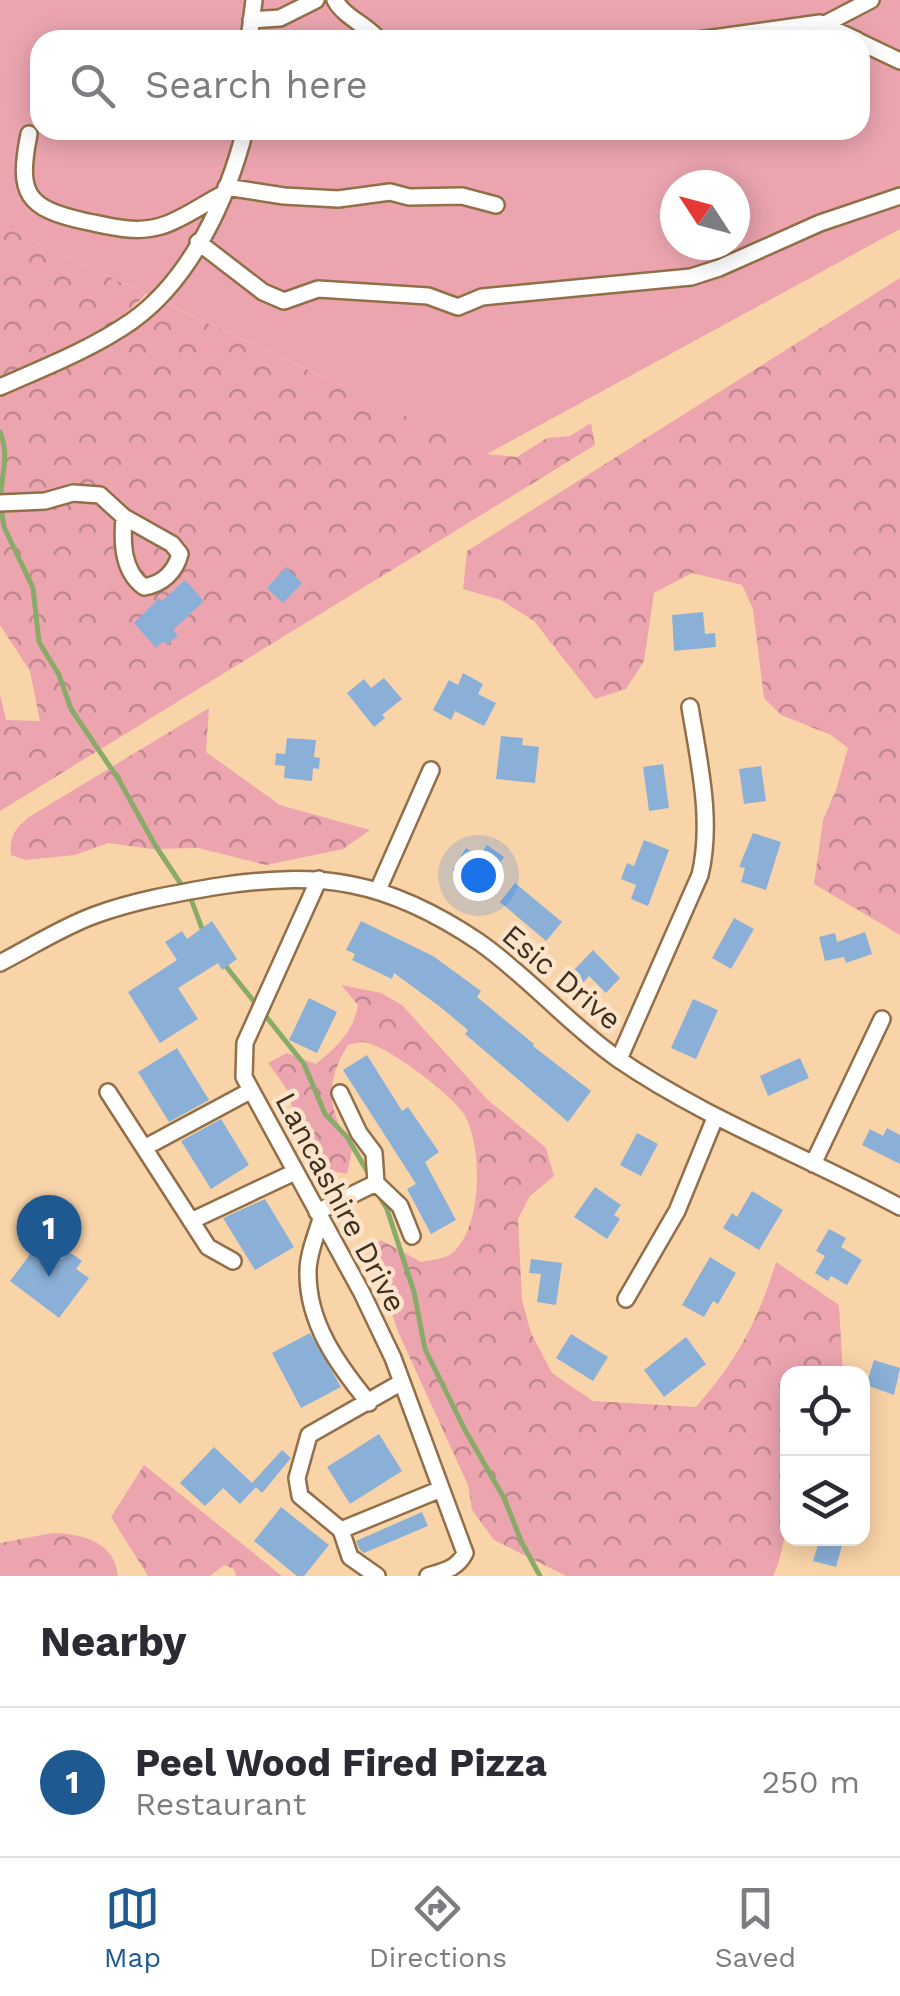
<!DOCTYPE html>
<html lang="en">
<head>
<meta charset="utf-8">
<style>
	:root { --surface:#fff; --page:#f2f2f3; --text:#2b2b33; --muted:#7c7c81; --line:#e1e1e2; --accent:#1e5a91 }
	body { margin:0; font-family:"Work Sans",sans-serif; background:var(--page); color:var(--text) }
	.controls { position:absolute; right:30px; bottom:30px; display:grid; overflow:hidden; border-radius:20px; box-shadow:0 5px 25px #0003 }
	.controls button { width:90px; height:90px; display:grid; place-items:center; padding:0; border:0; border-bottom:2px solid var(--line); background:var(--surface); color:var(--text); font:50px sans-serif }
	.compass { position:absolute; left:660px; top:170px; width:90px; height:90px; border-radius:50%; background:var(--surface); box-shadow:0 5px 25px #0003; rotate:306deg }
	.you { position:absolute; left:478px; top:875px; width:35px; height:35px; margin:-25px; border:8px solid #fff; border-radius:50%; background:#1a73e8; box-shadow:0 0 0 15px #1a73e833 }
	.badge { display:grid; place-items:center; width:65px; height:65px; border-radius:50%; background:var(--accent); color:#fff; font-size:32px; font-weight:700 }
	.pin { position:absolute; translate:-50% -82px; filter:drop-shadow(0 2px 5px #0008) }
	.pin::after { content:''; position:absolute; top:52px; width:35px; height:30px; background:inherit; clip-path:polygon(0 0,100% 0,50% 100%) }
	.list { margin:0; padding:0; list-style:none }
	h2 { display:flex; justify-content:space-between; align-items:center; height:130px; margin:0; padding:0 40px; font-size:42px }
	h2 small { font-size:32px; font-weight:400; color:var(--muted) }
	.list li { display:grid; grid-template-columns:65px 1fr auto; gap:30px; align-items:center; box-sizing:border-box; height:150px; padding:0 40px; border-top:2px solid var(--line) }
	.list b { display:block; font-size:38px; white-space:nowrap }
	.list p { margin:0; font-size:32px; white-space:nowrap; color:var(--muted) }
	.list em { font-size:32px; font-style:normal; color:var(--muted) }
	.icon { flex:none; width:55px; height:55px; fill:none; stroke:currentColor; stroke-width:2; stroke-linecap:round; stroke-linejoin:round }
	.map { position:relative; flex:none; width:900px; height:1576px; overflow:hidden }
	.search { position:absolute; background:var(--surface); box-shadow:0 5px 25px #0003; left:30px; right:30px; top:30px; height:110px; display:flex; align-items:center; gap:25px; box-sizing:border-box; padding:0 35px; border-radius:30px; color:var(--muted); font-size:38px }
	.sheet { height:280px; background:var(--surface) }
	nav { display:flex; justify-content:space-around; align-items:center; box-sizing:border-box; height:140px; border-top:2px solid var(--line); background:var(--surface); font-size:28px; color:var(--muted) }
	nav a { display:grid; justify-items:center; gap:5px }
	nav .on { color:var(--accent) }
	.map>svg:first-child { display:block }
	.grass { fill:#eca5af; fill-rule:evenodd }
	.forest { fill:url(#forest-crowns) }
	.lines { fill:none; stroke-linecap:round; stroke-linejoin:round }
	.stream { stroke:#8aaa69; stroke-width:5 }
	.building { fill:#8ab0d7 }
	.minor-casing { stroke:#926f48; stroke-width:20 }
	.minor { stroke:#fff; stroke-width:15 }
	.labels { text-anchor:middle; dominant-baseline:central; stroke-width:9; stroke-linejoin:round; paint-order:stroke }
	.street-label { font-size:30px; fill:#3f301f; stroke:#fbe4cb }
</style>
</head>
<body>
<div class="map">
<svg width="900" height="1576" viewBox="0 0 900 1576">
	<defs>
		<pattern id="forest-crowns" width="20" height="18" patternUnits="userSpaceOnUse" patternTransform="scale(2.5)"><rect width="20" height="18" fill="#eca5af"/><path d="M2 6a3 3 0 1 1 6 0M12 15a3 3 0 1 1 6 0" fill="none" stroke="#c1878e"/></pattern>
	</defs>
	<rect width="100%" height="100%" fill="#fad4a9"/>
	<path class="grass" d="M 0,0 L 900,0 L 900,229 L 487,454 L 0,225 ZM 40,40 L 860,40 L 860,130 L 40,130 ZM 675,185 L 735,185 L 735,245 L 675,245 Z"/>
	<path class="forest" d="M 0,225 L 146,294 C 107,336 51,356 0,379 Z
		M 900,278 L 900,935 L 814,884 L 823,820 L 836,790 L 848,748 L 831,735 L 781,715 L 764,698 L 753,609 L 742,585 L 692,573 L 654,593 L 644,661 L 626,689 L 595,699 L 534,621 L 501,600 L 463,589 L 467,551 Z
		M 163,302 L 487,454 L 517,457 L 547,438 L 570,436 L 591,423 L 595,445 L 0,811 L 0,694 L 6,720 L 40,721 L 30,671 L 0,625 L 0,398 C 57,371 118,347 163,302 Z
		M 209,708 L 206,752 L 280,805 L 370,830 L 343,849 L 266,865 L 198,848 L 152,849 L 108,843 L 75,855 L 25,860 L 11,855 C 9,836 15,829 29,817 Z
		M 341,985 L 381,993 L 402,1005 L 488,1100 L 546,1148 L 554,1176 L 530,1196 L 518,1219 L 522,1300 L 531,1333 L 552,1373 L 593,1401 L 696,1407 C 737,1360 758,1321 776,1262 L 839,1305 L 843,1373 L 788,1374 C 788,1430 797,1526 773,1576 L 566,1576 L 494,1540 L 472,1510 L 468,1485 L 399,1334 L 373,1259 L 374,1245 L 381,1240 L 421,1262 C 430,1260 444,1259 451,1254 C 483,1230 483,1146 464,1114 C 451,1094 387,1045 363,1042 C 358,1042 353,1044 348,1045 C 323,1085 329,1111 352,1150 L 347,1174 L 313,1167 L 298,1133 L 288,1091 L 268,1063 L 287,1053 L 316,1064 C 337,1046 353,1033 358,1005 Z
		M 144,1465 L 282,1576 L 236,1576 L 234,1569 L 224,1565 L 210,1576 L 148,1576 L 111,1517 Z
		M 52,1533 C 81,1534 115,1541 118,1576 L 0,1576 L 0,1543 Z"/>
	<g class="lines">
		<path class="stream" d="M 0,432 C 10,456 1,473 1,497
			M 1,508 L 4,527 L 33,588 L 39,642 L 59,675 L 71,709 L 119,780 L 155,845 L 191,899 L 204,934
			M 224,964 L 304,1064 L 325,1114 L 347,1137 L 370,1176
			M 376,1191 L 387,1209 L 414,1292 L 425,1349 L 465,1430 L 504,1498 L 522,1543 L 540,1576"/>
	</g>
	<path class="building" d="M 286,567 L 302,583 L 283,603 L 267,588 Z
		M 185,580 L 204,601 L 173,630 L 178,635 L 167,645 L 163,641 L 156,648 L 134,623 L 159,598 L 162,601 Z
		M 703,612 L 705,634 L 715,633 L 716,647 L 674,651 L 672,615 Z
		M 463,673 L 483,684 L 478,694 L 496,703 L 484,726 L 455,711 L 451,720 L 433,710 L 449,680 L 458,685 Z
		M 384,678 L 402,699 L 382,715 L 385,718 L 374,727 L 347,693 L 364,679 L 371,688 Z
		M 501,736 L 523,738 L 522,745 L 539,747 L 535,783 L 496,779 Z
		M 287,738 L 316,740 L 314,757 L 320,758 L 319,769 L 313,768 L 312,781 L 284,778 L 285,766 L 275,765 L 276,753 L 285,754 Z
		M 663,764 L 669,808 L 649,811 L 643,767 Z
		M 761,766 L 766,801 L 744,804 L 739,769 Z
		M 753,833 L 781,842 L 766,890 L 741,882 L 745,868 L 739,867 Z
		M 644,840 L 669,850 L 648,906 L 631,899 L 636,885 L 621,879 L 627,863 L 634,866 Z
		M 487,845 L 504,857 L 482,890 L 452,870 L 466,848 L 479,857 Z
		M 515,883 L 562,922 L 546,941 L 500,902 Z
		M 734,918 L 754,929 L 731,969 L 712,958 Z
		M 212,921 L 237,959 L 222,970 L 218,963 L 178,988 L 198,1019 L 160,1043 L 128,992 L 177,960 L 165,942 L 182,931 L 187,939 Z
		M 361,921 L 433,956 L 481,991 L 477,997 L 534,1044 L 533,1046 L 591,1091 L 568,1122 L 465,1034 L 468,1030 L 439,1006 L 394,973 L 392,979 L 352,960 L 355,954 L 346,950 Z
		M 865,932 L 872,954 L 846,963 L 844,957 L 825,961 L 819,937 L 835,933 L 837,942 Z
		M 593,950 L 620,978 L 606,993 L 589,976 L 584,982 L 573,971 Z
		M 309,998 L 337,1012 L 317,1053 L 289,1040 Z
		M 693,999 L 718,1010 L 696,1059 L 671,1048 Z
		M 177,1048 L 209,1100 L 169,1122 L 138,1072 Z
		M 367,1055 L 402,1111 L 408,1107 L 439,1152 L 425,1162 L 456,1220 L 431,1234 L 407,1189 L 416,1184 L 343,1070 Z
		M 800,1058 L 809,1078 L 768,1096 L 760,1076 Z
		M 221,1119 L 249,1165 L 211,1189 L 181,1141 Z
		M 887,1128 L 900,1135 L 900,1164 L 862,1145 L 870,1129 L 883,1136 Z
		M 637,1133 L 658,1144 L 641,1176 L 620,1165 Z
		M 595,1187 L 621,1205 L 614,1215 L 620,1219 L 607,1239 L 574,1217 Z
		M 752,1191 L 783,1210 L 759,1250 L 723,1228 L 732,1213 L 737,1217 Z
		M 265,1199 L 294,1247 L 255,1270 L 223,1218 Z
		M 829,1229 L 846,1238 L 841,1247 L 862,1260 L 847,1285 L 831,1276 L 828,1281 L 815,1273 L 825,1256 L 816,1251 Z
		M 37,1245 L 46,1251 L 48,1248 L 62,1259 L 68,1251 L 82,1261 L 76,1269 L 89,1278 L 59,1318 L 10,1281 Z
		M 710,1257 L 736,1273 L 718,1304 L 713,1301 L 704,1317 L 682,1305 Z
		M 531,1259 L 562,1263 L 556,1305 L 537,1302 L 541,1274 L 529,1273 Z
		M 310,1333 L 341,1387 L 301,1408 L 272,1353 Z
		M 571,1334 L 608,1357 L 593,1381 L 556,1358 Z
		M 686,1337 L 706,1364 L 664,1397 L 644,1370 Z
		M 874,1360 L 900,1368 L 894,1395 L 866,1385 Z
		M 379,1434 L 402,1471 L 350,1504 L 327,1467 Z
		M 214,1447 L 252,1483 L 282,1450 L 291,1458 L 262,1493 L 256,1487 L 240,1504 L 223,1488 L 205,1506 L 180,1483 Z
		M 281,1507 L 329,1545 L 304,1576 L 297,1576 L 254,1541 Z
		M 422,1512 L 428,1526 L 364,1553 L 360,1550 L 356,1541 Z
		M 820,1538 L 844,1538 L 836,1567 L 813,1561 Z"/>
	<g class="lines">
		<defs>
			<path id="minor" d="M 335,0 C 345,18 366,24 379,40
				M 251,20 L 280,18 L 316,0
				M 825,24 L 871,0
				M 249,40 L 254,0
				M 698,40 L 820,23 L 857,40
				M 860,42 L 900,61
				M 29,134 C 17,194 26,208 84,221 C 109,226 135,234 161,226 C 182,220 203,204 223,194
				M 226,187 L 284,196 L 338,199 L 390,192 L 409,197 L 462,196 L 496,205
				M 198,242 L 263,292 L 284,301 L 318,289 L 428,296 L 458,307 L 482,297 L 691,277 L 719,268 L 820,223 L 900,196
				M 0,387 C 45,367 92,349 132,321 C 191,279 228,198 245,130
				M 0,503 L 45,501 L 73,493 L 100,495 L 124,517 L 172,544 L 180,554 C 175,572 163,584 144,587 C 122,571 122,542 124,517
				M 319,879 L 245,1043 L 244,1077 L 362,1293 L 393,1358 L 465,1553 C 457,1569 444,1571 428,1576
				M 378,890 L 431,770
				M 0,963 C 31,947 62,927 95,915 C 133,901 173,894 213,887 C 321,870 387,880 479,942 C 529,977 568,1024 618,1059 C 707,1120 806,1156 900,1207
				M 619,1059 L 700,875 C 713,821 699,762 690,707
				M 108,1092 L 208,1247 L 233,1261
				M 340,1093 L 359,1133 L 374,1153 L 376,1183 L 400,1206 L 412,1236
				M 144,1148 L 250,1091
				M 813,1164 L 882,1019
				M 317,1212 L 376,1183
				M 321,1219 C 316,1235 308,1255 308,1271 C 307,1323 338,1365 369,1403
				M 191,1221 L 295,1172
				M 626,1299 L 677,1211 L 715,1118
				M 341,1530 L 300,1496 L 297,1478 L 309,1435 L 402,1382
				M 377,1576 L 350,1557 L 341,1530 L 441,1489"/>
		</defs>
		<use href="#minor" class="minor-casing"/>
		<use href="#minor" class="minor"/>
	</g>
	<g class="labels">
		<g class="street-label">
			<text transform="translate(562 977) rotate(40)">Esic Drive</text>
			<text transform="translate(341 1202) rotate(62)">Lancashire Drive</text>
		</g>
	</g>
</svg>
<div class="controls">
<button><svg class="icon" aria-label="locate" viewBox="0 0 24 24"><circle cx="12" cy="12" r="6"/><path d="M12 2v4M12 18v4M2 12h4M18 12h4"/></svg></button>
<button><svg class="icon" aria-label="layers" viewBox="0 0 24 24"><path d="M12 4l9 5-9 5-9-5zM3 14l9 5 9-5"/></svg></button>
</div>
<svg class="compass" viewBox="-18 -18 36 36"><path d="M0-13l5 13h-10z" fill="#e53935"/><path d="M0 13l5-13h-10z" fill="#7c7c81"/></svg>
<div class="you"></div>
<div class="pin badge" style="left:49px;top:1277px">1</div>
<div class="search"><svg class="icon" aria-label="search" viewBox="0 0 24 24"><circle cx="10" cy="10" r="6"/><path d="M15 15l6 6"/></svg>Search here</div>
</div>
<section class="sheet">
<h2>Nearby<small></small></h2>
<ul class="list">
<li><span class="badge">1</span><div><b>Peel Wood Fired Pizza</b><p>Restaurant</p></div><em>250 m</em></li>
</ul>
</section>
<nav>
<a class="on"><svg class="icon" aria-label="map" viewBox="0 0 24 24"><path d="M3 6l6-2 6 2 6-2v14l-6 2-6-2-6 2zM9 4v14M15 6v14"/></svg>Map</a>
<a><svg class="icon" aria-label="directions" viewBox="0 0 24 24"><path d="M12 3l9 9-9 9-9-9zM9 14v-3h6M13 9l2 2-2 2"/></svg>Directions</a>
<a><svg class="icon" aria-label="saved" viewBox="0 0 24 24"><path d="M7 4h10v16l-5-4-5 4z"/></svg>Saved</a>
</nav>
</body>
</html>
